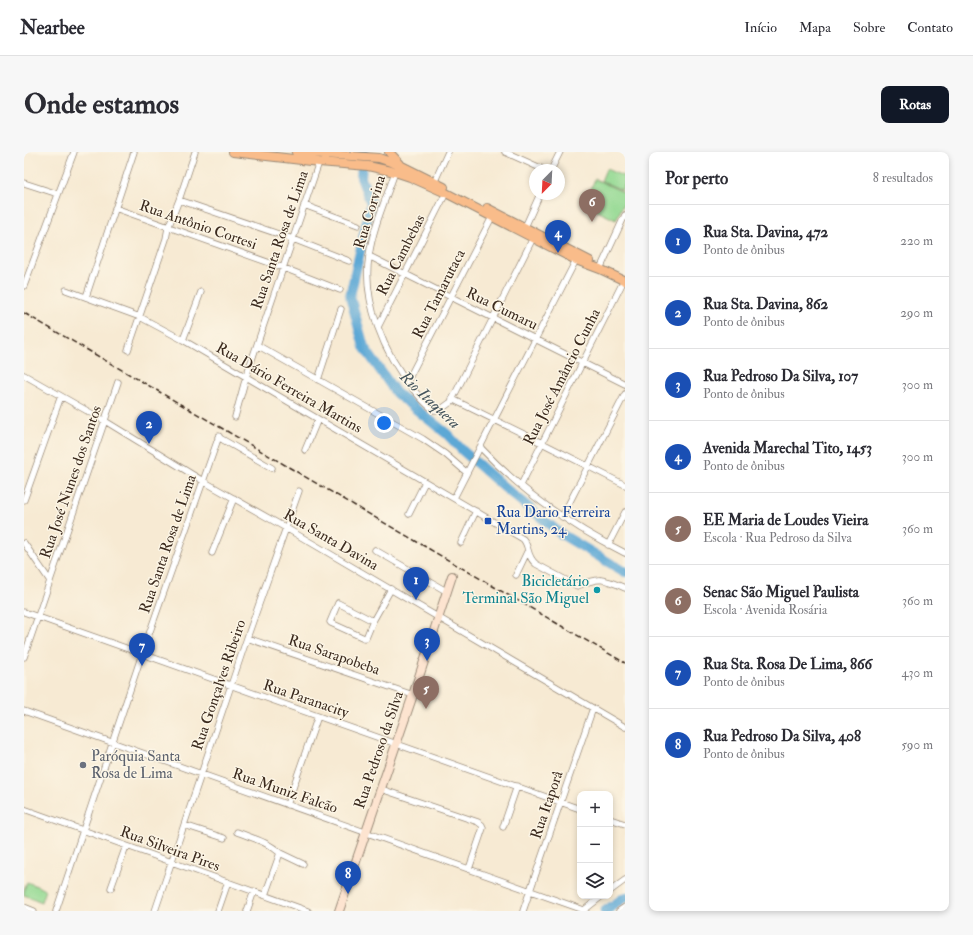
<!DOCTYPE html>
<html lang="pt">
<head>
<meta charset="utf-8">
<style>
	:root { --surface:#fff; --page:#f7f7f7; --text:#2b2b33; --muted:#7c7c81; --line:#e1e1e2; --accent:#111827 }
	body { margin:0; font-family:"IM FELL Double Pica",serif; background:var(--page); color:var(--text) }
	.controls { position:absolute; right:12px; bottom:12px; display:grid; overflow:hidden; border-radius:8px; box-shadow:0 2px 6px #0003 }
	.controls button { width:36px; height:36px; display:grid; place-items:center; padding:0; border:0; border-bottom:1px solid var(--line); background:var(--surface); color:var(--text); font:20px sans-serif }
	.compass { position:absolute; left:505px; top:12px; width:36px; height:36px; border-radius:50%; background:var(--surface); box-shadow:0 2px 6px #0003; rotate:204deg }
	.you { position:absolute; left:360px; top:271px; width:14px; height:14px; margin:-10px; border:3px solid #fff; border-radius:50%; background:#1a73e8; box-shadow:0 0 0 6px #1a73e833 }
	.badge { display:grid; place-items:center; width:26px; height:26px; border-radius:50%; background:var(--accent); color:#fff; font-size:13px; font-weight:700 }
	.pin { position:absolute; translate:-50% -33px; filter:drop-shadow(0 1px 2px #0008) }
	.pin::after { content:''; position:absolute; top:21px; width:14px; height:12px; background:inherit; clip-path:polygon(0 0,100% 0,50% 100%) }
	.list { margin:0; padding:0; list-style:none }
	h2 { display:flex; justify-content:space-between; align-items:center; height:52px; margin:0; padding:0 16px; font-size:17px }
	h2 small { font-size:13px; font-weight:400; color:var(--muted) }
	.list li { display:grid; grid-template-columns:26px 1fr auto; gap:12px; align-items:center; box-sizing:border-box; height:72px; padding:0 16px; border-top:1px solid var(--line) }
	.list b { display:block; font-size:15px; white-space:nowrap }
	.list p { margin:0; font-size:13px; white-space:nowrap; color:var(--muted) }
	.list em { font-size:13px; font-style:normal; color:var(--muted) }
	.icon { flex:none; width:22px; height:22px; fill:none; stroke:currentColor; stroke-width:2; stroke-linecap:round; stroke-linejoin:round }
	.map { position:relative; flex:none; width:601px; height:759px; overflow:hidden; border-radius:8px }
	header { display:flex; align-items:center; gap:24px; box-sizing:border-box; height:56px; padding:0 20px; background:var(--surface); border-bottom:1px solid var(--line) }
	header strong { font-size:19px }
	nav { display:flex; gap:22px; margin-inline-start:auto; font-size:14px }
	.intro { display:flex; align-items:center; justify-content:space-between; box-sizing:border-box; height:96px; padding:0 24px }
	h1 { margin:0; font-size:28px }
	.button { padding:10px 18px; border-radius:8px; background:var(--accent); color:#fff; font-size:14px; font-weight:700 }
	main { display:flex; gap:24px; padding:0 24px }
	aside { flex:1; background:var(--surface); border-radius:8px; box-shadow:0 2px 6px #0003 }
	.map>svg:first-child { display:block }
	.green { fill:#93d992; stroke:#678258 }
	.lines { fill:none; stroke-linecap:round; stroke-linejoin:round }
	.river { stroke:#5da8d5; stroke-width:10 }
	.street-casing { stroke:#998a78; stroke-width:7 }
	.secondary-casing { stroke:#998a78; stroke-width:10 }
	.primary-casing { stroke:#998a78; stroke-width:10 }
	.street { stroke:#fff; stroke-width:5.5 }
	.secondary { stroke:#fde4d0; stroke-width:8 }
	.primary { stroke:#f9bc8a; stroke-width:8 }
	.rail { stroke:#3b2a1e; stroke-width:1.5; stroke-dasharray:6 3; stroke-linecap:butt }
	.transit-dot { fill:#1a4fb4; stroke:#fcf5e5; stroke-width:1.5 }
	.culture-dot { fill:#0f9aa8; stroke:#fcf5e5; stroke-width:1.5 }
	.worship-dot { fill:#6b7280; stroke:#fcf5e5; stroke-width:1.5 }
	.labels { text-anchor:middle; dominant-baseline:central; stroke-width:3; stroke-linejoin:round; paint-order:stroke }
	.street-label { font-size:15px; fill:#3b2a1e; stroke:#fcf5e5 }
	.transit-label { font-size:15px; fill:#164399; stroke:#fcf5e5; text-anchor:start }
	.culture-label { font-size:15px; fill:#0d838f; stroke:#fcf5e5; text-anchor:end }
	.worship-label { font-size:15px; fill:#5b616d; stroke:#fcf5e5; text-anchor:start }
	.water-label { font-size:16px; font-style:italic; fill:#47565e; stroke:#fcf5e5 }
</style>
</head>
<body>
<header>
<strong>Nearbee</strong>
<nav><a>Início</a><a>Mapa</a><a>Sobre</a><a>Contato</a></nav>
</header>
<div class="intro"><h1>Onde estamos</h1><a class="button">Rotas</a></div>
<main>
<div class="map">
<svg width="601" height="759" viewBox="0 0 601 759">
	<rect width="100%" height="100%" fill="#fcf5e5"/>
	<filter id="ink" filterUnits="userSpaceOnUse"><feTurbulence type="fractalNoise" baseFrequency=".025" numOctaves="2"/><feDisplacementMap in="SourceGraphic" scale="8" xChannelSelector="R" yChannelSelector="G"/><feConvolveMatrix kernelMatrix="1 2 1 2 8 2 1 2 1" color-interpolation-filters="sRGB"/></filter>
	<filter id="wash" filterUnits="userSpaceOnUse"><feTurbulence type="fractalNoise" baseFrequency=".012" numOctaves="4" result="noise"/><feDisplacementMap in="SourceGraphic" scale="16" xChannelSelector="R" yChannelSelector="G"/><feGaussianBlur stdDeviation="0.9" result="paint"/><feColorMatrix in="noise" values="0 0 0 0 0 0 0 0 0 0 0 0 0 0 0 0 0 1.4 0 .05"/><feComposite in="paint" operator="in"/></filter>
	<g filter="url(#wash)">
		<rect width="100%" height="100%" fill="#f7ead3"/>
		<path class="green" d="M 582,17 L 601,25 L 601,32 L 598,38 L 577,29 Z
			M 571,27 L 601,41 L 601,49 L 592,68 L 560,53 Z
			M 3,730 L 22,738 L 18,750 L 0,743 L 0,738 Z"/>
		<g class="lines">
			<path class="river" d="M 339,0 L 337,26 L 347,51 L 326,144 L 340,195 L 372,241 L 423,282 L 439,299 L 481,336 L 537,382 L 601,420
				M 581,759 L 601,745"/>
		</g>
	</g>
	<g filter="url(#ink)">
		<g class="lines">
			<defs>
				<path id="street" d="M 481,0 L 521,18
					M 527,18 L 536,0
					M 371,20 C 362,47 349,75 345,104 C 338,149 360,202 389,237 C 395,244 402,253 410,258 L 416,258 L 427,250 L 509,86
					M 0,31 L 34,42
					M 409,33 L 424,0
					M 155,48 L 269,87 L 325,109
					M 280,53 L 334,73
					M 91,56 L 260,116 L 316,138
					M 501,75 L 516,42
					M 345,104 L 601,232
					M 576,117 L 601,63
					M 0,134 L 50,0
					M 42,138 L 116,165 L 159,188 L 499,387 C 506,395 502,404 512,412 L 553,434 C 576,425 579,426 601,436
					M 62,145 L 110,0
					M 354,175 L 422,41
					M 159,188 L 177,140
					M 233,193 L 399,287 L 421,302 L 442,320
					M 104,198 L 142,87 L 144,76 L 155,48 L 171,0
					M 0,223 L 81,269 L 179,329 L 262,376 L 601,575
					M 294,228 L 317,157
					M 383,230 L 468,65
					M 428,247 L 518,291 L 601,333
					M 211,265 L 222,225 L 295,10
					M 194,285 L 248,316
					M 456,295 C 497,339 547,374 601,401
					M 281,298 L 294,267
					M 497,333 L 600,128
					M 430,346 L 552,108
					M 0,348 L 37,244
					M 385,362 L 401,330
					M 538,365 L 601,242
					M 0,391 L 26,429
					M 437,391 L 452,359
					M 584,393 L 601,360
					M 351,398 L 422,439
					M 188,401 L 210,346
					M 492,423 L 503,400
					M 0,460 L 556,657
					M 349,469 L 314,451 L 306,470 L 307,471 L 340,486 L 342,486 L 349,469 L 367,437
					M 223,486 L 389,543
					M 0,505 L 94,230
					M 0,559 L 560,758
					M 357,637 L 454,670 L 458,673 L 459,676 L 445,717
					M 263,653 L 294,564
					M 0,657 L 284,759
					M 586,667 L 601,672
					M 160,673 L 200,686
					M 479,675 L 493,634
					M 213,680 C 228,686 244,690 256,701 L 241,743
					M 256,701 L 279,712
					M 87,736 L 102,694
					M 586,739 L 601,728
					M 0,755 L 10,759
					M 32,759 L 118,502 L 195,284
					M 131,759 L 223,486 L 275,339
					M 194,759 L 204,730
					M 223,759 L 230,739
					M 499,759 L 569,556
					M 559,759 L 578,744
					M 595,759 L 601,755"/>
				<path id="secondary" d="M 315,759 L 389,543 L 428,424"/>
				<path id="primary" d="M 209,0 L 295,10 L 344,14 L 371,20 L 386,25 L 422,41 L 552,108 L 576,117 L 601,129
					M 272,0 L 355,6 L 378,14 L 420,35
					M 365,0 L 376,12
					M 463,56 L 566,109"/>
			</defs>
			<use href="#street" class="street-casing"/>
			<use href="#secondary" class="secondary-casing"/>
			<use href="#primary" class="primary-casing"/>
			<use href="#street" class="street"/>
			<use href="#secondary" class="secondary"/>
			<use href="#primary" class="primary"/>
			<path class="rail" d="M 0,161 L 601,511"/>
		</g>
	</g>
	<rect class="transit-dot" x="460" y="365" width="8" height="8" rx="2"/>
	<circle class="culture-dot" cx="573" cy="438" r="4"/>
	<circle class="worship-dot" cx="59" cy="613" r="4"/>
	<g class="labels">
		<g class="street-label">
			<text transform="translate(346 60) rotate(-73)">Rua Corvina</text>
			<text transform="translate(174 73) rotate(19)">Rua Antônio Cortesi</text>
			<text transform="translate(256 88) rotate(-71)">Rua Santa Rosa de Lima</text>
			<text transform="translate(377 103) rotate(-63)">Rua Cambebas</text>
			<text transform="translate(415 142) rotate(-63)">Rua Tamarutaca</text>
			<text transform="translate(478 157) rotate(26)">Rua Cumaru</text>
			<text transform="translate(538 225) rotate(-63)">Rua José Amâncio Cunha</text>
			<text transform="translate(265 236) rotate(30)">Rua Dário Ferreira Martins</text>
			<text transform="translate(47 330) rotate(-71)">Rua José Nunes dos Santos</text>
			<text transform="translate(307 388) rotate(30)">Rua Santa Davina</text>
			<text transform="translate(144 392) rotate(-71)">Rua Santa Rosa de Lima</text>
			<text transform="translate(310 503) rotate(19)">Rua Sarapobeba</text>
			<text transform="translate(195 533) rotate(-71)">Rua Gonçalves Ribeiro</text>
			<text transform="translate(282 547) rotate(19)">Rua Paranacity</text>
			<text transform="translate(355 598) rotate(-71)">Rua Pedroso da Silva</text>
			<text transform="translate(261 639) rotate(19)">Rua Muniz Falcão</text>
			<text transform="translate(523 653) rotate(-71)">Rua Itaporâ</text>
			<text transform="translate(146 697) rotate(20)">Rua Silveira Pires</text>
		</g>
		<g class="transit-label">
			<text x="472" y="360">Rua Dario Ferreira<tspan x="472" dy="17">Martins, 24</tspan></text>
		</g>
		<g class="culture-label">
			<text x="565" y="429">Bicicletário<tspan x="565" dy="17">Terminal São Miguel</tspan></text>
		</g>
		<g class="worship-label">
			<text x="67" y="604">Paróquia Santa<tspan x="67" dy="17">Rosa de Lima</tspan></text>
		</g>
		<g class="water-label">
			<text transform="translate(406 248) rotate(43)">Rio Itaquera</text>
		</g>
	</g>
</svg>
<div class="controls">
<button>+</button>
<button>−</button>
<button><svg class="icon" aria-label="layers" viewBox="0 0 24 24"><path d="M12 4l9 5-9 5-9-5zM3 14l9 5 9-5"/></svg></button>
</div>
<svg class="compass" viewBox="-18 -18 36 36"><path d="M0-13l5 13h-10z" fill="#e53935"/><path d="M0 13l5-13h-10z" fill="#7c7c81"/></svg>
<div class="you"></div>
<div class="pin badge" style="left:392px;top:448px;background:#1a4fb4">1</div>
<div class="pin badge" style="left:125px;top:292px;background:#1a4fb4">2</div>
<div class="pin badge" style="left:403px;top:509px;background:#1a4fb4">3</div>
<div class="pin badge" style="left:534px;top:101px;background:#1a4fb4">4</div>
<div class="pin badge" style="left:402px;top:557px;background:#8d6e63">5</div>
<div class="pin badge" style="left:568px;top:70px;background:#8d6e63">6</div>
<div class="pin badge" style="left:118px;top:514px;background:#1a4fb4">7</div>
<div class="pin badge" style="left:324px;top:742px;background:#1a4fb4">8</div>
</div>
<aside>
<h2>Por perto<small>8 resultados</small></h2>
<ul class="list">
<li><span class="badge" style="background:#1a4fb4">1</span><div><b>Rua Sta. Davina, 472</b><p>Ponto de ônibus</p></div><em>220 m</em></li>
<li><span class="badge" style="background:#1a4fb4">2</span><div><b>Rua Sta. Davina, 862</b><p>Ponto de ônibus</p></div><em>290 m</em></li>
<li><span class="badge" style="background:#1a4fb4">3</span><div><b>Rua Pedroso Da Silva, 107</b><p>Ponto de ônibus</p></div><em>300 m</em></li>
<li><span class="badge" style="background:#1a4fb4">4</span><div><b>Avenida Marechal Tito, 1453</b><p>Ponto de ônibus</p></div><em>300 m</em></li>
<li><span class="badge" style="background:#8d6e63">5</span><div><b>EE Maria de Loudes Vieira</b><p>Escola · Rua Pedroso da Silva</p></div><em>360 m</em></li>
<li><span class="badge" style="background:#8d6e63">6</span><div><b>Senac São Miguel Paulista</b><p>Escola · Avenida Rosária</p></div><em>360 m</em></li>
<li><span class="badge" style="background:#1a4fb4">7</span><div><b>Rua Sta. Rosa De Lima, 866</b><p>Ponto de ônibus</p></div><em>430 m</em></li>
<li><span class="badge" style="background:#1a4fb4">8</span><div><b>Rua Pedroso Da Silva, 408</b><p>Ponto de ônibus</p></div><em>590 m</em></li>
</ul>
</aside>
</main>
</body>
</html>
